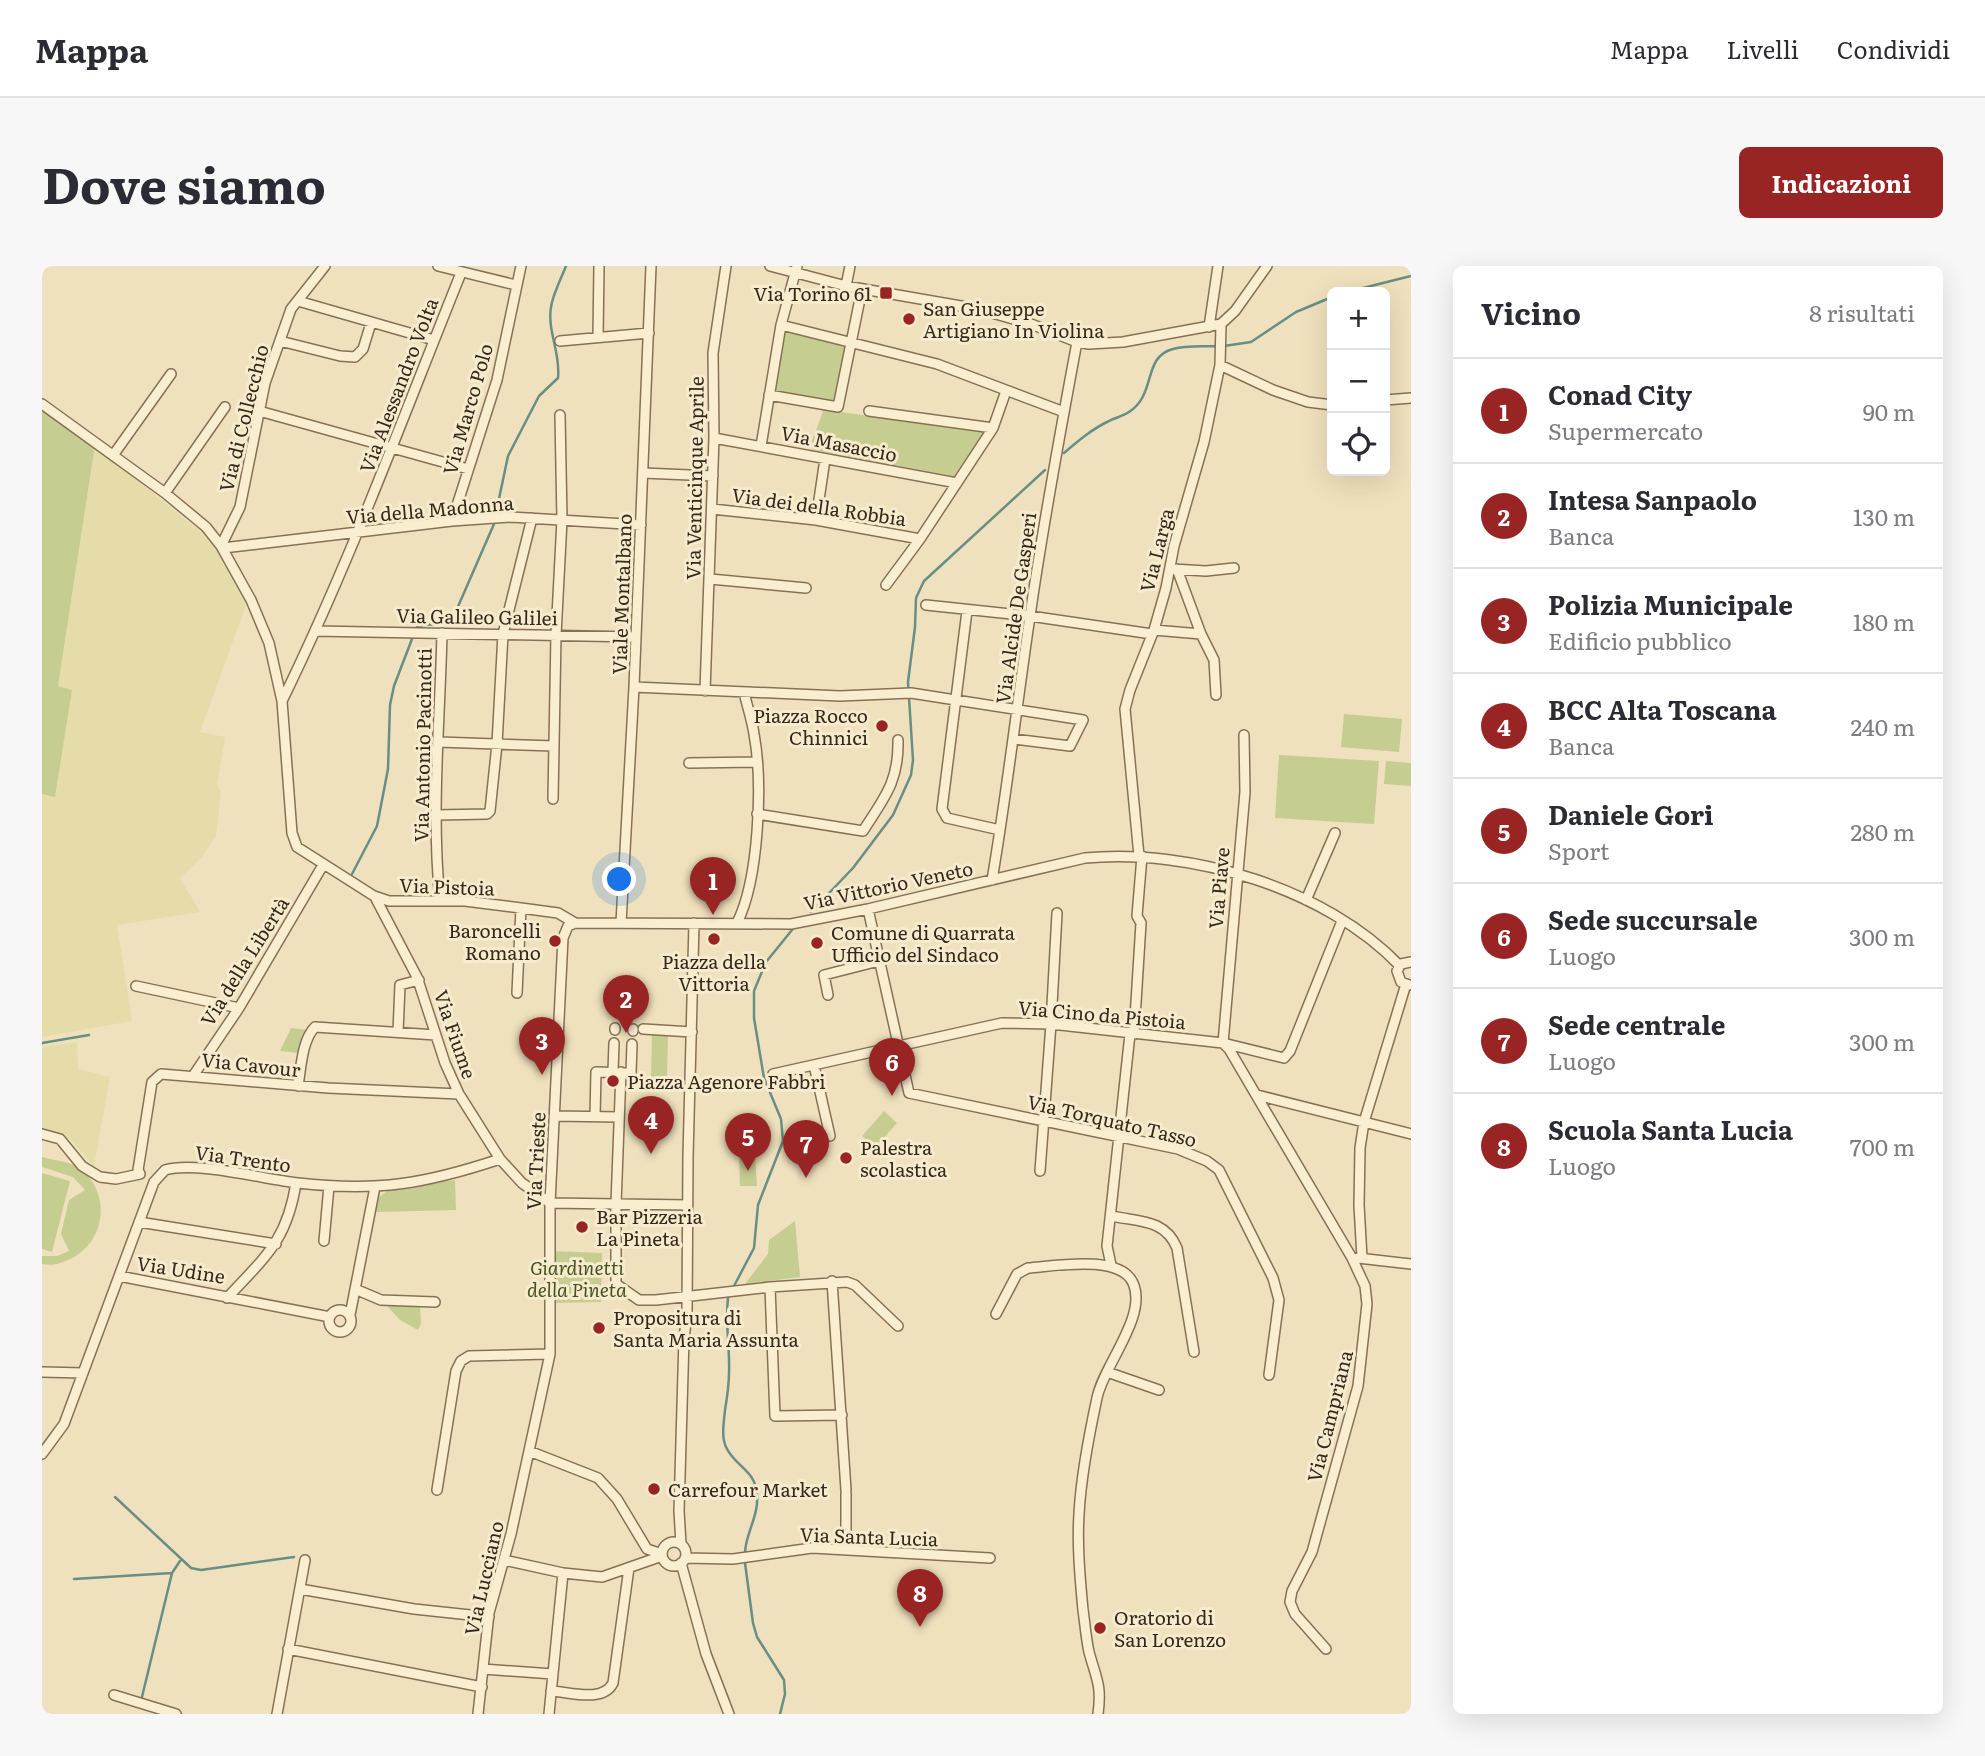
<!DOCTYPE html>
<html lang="it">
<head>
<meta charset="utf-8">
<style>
	:root { --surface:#fff; --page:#f7f7f7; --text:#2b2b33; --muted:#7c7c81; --line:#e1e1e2; --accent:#982524 }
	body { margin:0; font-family:Literata,serif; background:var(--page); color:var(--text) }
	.controls { position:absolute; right:21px; top:21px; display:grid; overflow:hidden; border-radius:10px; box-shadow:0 7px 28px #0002 }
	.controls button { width:63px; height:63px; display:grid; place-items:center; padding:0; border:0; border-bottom:2px solid var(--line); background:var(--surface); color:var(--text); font:35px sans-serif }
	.you { position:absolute; left:578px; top:614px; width:24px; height:24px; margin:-18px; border:5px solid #fff; border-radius:50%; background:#1a73e8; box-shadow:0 0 0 10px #1a73e833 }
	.badge { display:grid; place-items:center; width:46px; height:46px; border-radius:50%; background:var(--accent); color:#fff; font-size:23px; font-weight:700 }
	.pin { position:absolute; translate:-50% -58px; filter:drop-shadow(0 2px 4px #0008) }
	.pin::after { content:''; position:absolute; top:37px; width:24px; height:21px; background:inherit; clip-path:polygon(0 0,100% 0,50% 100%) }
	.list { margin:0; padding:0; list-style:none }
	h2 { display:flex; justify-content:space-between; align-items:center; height:91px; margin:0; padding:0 28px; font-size:30px }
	h2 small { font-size:23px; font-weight:400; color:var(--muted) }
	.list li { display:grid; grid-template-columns:46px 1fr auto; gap:21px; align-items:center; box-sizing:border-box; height:105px; padding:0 28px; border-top:2px solid var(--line) }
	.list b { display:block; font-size:26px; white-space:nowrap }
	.list p { margin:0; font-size:23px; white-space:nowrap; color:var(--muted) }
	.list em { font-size:23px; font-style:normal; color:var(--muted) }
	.icon { flex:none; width:38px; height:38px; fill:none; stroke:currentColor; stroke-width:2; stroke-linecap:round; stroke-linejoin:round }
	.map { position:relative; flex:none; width:1369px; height:1448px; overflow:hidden; border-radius:10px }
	header { display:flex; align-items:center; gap:42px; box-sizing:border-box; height:98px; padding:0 35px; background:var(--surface); border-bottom:2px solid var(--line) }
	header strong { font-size:33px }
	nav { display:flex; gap:38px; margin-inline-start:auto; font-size:24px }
	.intro { display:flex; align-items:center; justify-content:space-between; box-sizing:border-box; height:168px; padding:0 42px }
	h1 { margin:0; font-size:49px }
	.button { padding:18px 32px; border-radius:10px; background:var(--accent); color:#fff; font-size:24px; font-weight:700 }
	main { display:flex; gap:42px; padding:0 42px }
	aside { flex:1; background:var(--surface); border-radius:10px; box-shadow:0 7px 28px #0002 }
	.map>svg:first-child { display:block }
	.farmland { fill:#e5dcaa }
	.green { fill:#c5cd91 }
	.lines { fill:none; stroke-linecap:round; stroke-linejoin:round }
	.stream { stroke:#688e85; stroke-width:2.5 }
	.minor-casing { stroke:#877156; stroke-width:12 }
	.minor { stroke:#faeed0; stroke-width:9 }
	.poi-dot { fill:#982524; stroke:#f6ebcd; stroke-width:2.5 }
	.labels { text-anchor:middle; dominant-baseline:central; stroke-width:6; stroke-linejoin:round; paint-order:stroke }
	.poi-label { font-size:19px; fill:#36281b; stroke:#f6ebcd; text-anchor:start }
	.street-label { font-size:19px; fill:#36281b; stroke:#f6ebcd }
	.park-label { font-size:19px; font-style:italic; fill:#465321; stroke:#f6ebcd }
</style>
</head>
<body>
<header>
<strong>Mappa</strong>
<nav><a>Mappa</a><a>Livelli</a><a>Condividi</a></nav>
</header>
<div class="intro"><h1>Dove siamo</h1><a class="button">Indicazioni</a></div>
<main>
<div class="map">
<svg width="1369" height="1448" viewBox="0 0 1369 1448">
	<rect width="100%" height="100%" fill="#efe1bd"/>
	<path class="farmland" d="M 53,179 L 162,269 L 174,284 L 204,339 L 158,466 L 183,471 L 175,519 L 179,525 L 174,570 L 160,591 L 138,612 L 158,646 L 75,659 L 90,755 L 0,771 L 0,528 L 13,530 L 30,424 L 16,420 Z
		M 35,776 L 36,803 L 68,811 L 52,900 L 29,874 L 15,866 L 0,864 L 0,781 Z"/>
	<path class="green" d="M 746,67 L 806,80 L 794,139 L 731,127 L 742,68 Z
		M 0,143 L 53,179 L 16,420 L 30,424 L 13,531 L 0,528 Z
		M 782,143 L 799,146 L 942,166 L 912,210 L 771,184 L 768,180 Z
		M 1302,448 L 1360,453 L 1357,486 L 1299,481 Z
		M 1237,489 L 1337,495 L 1332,558 L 1233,552 Z
		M 1344,495 L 1369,497 L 1369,520 L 1342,518 Z
		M 249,762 L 265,764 L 258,787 L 238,785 Z
		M 610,767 L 626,768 L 625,812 L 609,811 Z
		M 842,845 L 855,857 L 833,882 L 820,870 Z
		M 697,889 L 713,889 L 715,920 L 698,920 Z
		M 0,891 C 10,894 23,895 32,899 C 71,921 66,977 26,994 C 16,998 11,1000 0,998 L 0,990 L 15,990 L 27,985 L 19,968 L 27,934 L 43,924 L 31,911 L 0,901 Z
		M 0,907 L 28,915 L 10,986 L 0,983 Z
		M 413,914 L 414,944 L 334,946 L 336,932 L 345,925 Z
		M 753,955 L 758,1011 L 703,1018 L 726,988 L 727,974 Z
		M 510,985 L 560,987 L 559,1036 L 510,1037 Z
		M 378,1039 L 379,1058 L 376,1064 L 358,1054 L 345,1040 Z"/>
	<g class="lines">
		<path class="stream" d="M 1305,26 L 1369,10
			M 1182,80 L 1209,76 L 1254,46 L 1290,31
			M 1022,187 C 1036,175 1050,163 1067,155 C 1073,152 1081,150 1087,146 C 1115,128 1100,91 1131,83 C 1145,79 1161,81 1175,80
			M 454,247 L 466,190 L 497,130 L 516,112 C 519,88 505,65 509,41 C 511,28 519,13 524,0
			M 375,361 C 387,355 399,363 411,352 L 452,258
			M 310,608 L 335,560 L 346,503 L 348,439 L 352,420 L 370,373
			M 769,646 L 811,602 L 851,549 L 869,509 L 871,494 L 866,416 L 873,361 L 874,332 L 882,315 L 1003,204
			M 0,777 L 47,769
			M 692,1020 L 712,982 L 716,939 L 741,875 L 739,853 L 722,812 L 712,752 L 712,725 L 724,696 L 750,664
			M 686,1032 C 683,1057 688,1081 687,1107 C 687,1119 685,1132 683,1144 C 682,1156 679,1170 684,1181 C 693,1201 714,1204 715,1229 C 717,1249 704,1267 703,1286
			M 73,1231 L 149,1302 L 159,1304 L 252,1291
			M 703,1297 L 711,1357 L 715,1371 L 742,1414 L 743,1428 L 738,1448
			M 32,1313 L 130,1307
			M 99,1435 L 130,1307 L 138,1295"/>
		<defs>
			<path id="minor" d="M 396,0 L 474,19
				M 728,0 L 804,20 L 936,43 L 989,58 L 1035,76 L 1047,78 L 1081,76 L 1179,58 L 1193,45 L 1225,0
				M 804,20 L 808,0
				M 256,35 L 392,74
				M 739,59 L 895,98 L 1022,146
				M 1167,61 L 1176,0
				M 556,71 L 557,0
				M 238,75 L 298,90 L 313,91 L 321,83 L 329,57
				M 518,75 L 607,67
				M 1178,99 L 1231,124 L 1266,136 L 1290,139
				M 727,129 L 796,141 L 820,23
				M 1343,134 L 1369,132
				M 0,138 L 123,227 L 164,261 L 179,280 L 209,334 L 227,377 L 240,435 L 250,567 L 255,581 L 332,630 L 347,635 L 423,635 L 479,642 L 516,647 L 533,657
				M 217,145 L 426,203
				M 827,145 L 951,162
				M 672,172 L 915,217
				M 719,180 L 739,59 L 755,0
				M 72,188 L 129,108
				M 601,207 L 671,210
				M 123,227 L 183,141
				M 670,243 L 774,254 L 878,273
				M 774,254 L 783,193
				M 410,255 L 455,114 L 479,0
				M 179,280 L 198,241 L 223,117 L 249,43 L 283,0
				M 181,282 L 410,255 L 469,251 L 599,259
				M 1131,303 L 1164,305 L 1192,302
				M 1135,303 L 1159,368
				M 668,313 L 764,322
				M 844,319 L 878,273 L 951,162 L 964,125
				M 884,339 L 988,350 L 1110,368
				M 925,345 L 900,543 L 905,552 L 958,564
				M 1112,364 L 1159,368 L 1172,394 L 1174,429
				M 274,365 L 594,371
				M 592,421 L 798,430 L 869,427 L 1041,454 L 1028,480 L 972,473
				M 663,425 L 672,172 L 671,87 L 684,0
				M 240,435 C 308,296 361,151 419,7
				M 397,476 L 512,480
				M 647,497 L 715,496
				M 511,533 L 514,369 L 520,254 L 518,149
				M 715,548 L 821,565 C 842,532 857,516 856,474
				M 395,549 L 445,548 L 448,545 L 455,478 L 461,368 L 490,252
				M 1097,590 L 1083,443 L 1088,424 L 1112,364 L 1124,322 L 1132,280 L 1162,176 L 1178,99 L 1179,58
				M 950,614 C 965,526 975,438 988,350 C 1001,258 1018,167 1035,76
				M 333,631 L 375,711 L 403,797 L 417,828 L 458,893 L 480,917 L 508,937
				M 398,634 C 389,546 398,455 400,367
				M 1264,634 L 1293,567
				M 826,643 L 867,827 L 1136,883 L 1165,895 L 1177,904 L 1231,1012 L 1237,1034 L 1227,1109
				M 579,657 L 592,421 L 609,0
				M 695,657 C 717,613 721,517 712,468 C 710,454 705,440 702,426
				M 1367,719 L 1359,716 L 1355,705 L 1359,698 L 1369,696
				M 94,720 L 197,742
				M 475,727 L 479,642
				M 786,729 L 782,709 L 837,695
				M 601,763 L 650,766
				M 573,764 L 573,762
				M 591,765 L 591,763
				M 356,766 L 358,719 L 377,714
				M 1092,768 L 1099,657 L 1095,650 L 1100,590
				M 1181,777 L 1187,783 L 1310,992 L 1323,1020 L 1325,1038 L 1316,1120 L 1270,1286 L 1250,1325 L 1248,1336 L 1253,1348 L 1284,1383
				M 1181,777 L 1203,526 L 1202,469
				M 772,799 L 788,870
				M 571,806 L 572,777
				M 579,806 L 574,938 L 574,1018 L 597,1034 L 614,1034 L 728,1021 L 805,1016 L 813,1019 L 856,1060
				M 731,808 L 960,757 L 1009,758 L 1181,777 L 1242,792 L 1248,785 L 1300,655
				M 151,810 L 197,742 L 281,599
				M 256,820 C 259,802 260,774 273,761 L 394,769
				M 1215,829 L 1369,868
				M 513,850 L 577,851
				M 553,850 L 554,806 L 589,807 L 590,778
				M 0,868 L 18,873 L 40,900 L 58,911 L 74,913 L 98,908
				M 998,905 L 1009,758 L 1015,647
				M 98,908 L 96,904 L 110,816 L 119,808 L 286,822 L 417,828
				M 508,937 L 645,939
				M 1070,950 C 1097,956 1123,953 1135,982 L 1152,1086
				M 97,956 L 234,978
				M 282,975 L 287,920
				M 1316,992 L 1369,998
				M 1320,992 L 1317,939 L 1318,882 L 1322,856 L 1364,718
				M 1069,999 L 1065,980 L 1088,768
				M 77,1010 L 288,1051
				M 790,1015 L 804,1224
				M 728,1021 L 733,1150 L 800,1149
				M 313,1023 L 339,1034 L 393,1036
				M 185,1032 C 223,991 245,975 254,917
				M287 1055a11 11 0 1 1 22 0a11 11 0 1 1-22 0Z
				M 954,1048 L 975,1008 L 986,1002 C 1013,1000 1078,988 1091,1017 C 1106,1050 1061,1100 1055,1132 C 1047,1169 1039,1209 1037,1248 C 1035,1279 1038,1312 1041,1344 C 1043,1358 1044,1372 1047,1386 C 1054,1412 1060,1419 1056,1448
				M 308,1049 L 333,921
				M 0,1106 L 41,1107
				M 1065,1106 L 1117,1124
				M 487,1185 L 556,1212 L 575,1233 L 605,1283 L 620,1288
				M 0,1188 L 22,1158 L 112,916 L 123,904 C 154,895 221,913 256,917 C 335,926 383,918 458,893
				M 395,1224 L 414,1105 L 419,1095 L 427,1090 L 508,1088
				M620 1288a12 12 0 1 1 24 0a12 12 0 1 1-24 0Z
				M 639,1278 L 637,1245 L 642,1072 L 645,1049 L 646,891 L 652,657
				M 804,1284 L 804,1227
				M 643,1292 L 691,1293 L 770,1282 L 948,1292
				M 462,1294 L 521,1307 L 560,1311 L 620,1290
				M 639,1297 L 664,1388 L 687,1448
				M 258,1323 L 372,1343 L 447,1351
				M 246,1383 L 440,1421
				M 441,1403 L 511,1408
				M 509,1425 C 528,1426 561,1437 571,1417 L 587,1302
				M 72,1429 L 134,1448
				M 235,1448 L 263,1294
				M 436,1448 L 447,1347 L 469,1268 L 508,1088 L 508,937 L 521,672 L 526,660 L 533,657 L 749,658 L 826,643 L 1043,592 C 1148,582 1284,622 1358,700
				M 507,1448 L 521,1307"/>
		</defs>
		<use href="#minor" class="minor-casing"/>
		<use href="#minor" class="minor"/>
	</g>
	<g class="poi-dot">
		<rect x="837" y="20" width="14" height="14" rx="3.5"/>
		<circle cx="867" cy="53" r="7"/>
		<circle cx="840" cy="460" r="7"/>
		<circle cx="672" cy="673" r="7"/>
		<circle cx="513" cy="675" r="7"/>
		<circle cx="775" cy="677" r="7"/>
		<circle cx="571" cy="815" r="7"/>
		<circle cx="804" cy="892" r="7"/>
		<circle cx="540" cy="961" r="7"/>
		<circle cx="557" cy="1062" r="7"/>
		<circle cx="612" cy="1223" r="7"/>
		<circle cx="1058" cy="1362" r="7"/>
	</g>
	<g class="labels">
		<g class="poi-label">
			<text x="830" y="27" text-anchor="end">Via Torino 61</text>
			<text x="881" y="42">San Giuseppe<tspan x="881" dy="22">Artigiano In Violina</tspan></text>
			<text x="826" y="449" text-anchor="end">Piazza Rocco<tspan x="826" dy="22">Chinnici</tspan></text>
			<text x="499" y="664" text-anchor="end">Baroncelli<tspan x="499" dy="22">Romano</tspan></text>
			<text x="789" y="666">Comune di Quarrata<tspan x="789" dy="22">Ufficio del Sindaco</tspan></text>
			<text x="672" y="695" text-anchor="middle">Piazza della<tspan x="672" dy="22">Vittoria</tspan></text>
			<text x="585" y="815">Piazza Agenore Fabbri</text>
			<text x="818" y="881">Palestra<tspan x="818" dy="22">scolastica</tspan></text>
			<text x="554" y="950">Bar Pizzeria<tspan x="554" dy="22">La Pineta</tspan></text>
			<text x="571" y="1051">Propositura di<tspan x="571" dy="22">Santa Maria Assunta</tspan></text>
			<text x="626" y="1223">Carrefour Market</text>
			<text x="1072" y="1351">Oratorio di<tspan x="1072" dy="22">San Lorenzo</tspan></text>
		</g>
		<g class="street-label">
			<text transform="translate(356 119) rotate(-69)">Via Alessandro Volta</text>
			<text transform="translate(425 143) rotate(-74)">Via Marco Polo</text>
			<text transform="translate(201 152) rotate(-76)">Via di Collecchio</text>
			<text transform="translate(797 177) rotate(11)">Via Masaccio</text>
			<text transform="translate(652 212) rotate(-89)">Via Venticinque Aprile</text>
			<text transform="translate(777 240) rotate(8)">Via dei della Robbia</text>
			<text transform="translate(388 243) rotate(-5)">Via della Madonna</text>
			<text transform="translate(1114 284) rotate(-76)">Via Larga</text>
			<text transform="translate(579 328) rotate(-88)">Viale Montalbano</text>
			<text transform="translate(973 342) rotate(-82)">Via Alcide De Gasperi</text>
			<text transform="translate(435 350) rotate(1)">Via Galileo Galilei</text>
			<text transform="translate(380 479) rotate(-89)">Via Antonio Pacinotti</text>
			<text transform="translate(846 619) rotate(-12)">Via Vittorio Veneto</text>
			<text transform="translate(405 620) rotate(2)">Via Pistoia</text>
			<text transform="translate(1176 622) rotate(-85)">Via Piave</text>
			<text transform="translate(202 695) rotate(-58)">Via della Libertà</text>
			<text transform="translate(1060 748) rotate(5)">Via Cino da Pistoia</text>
			<text transform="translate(414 768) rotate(71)">Via Fiume</text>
			<text transform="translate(209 798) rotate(6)">Via Cavour</text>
			<text transform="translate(1070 854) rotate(13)">Via Torquato Tasso</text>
			<text transform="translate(201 892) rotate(8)">Via Trento</text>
			<text transform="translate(493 895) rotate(-87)">Via Trieste</text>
			<text transform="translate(139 1003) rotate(9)">Via Udine</text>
			<text transform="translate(1287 1150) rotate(-76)">Via Campriana</text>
			<text transform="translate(827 1270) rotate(2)">Via Santa Lucia</text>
			<text transform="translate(441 1312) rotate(-77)">Via Lucciano</text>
		</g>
		<g class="park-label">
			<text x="535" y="1001">Giardinetti<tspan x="535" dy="22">della Pineta</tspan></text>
		</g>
	</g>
</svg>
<div class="controls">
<button>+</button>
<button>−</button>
<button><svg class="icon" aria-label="locate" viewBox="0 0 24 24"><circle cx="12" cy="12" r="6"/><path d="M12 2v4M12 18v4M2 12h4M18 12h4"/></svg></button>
</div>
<div class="you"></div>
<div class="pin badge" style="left:671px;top:649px">1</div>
<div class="pin badge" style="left:584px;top:767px">2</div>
<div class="pin badge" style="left:500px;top:809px">3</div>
<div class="pin badge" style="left:609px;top:888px">4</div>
<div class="pin badge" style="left:706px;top:905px">5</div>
<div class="pin badge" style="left:850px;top:830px">6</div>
<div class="pin badge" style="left:764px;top:912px">7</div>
<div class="pin badge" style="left:878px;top:1361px">8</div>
</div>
<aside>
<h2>Vicino<small>8 risultati</small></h2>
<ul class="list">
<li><span class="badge">1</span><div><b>Conad City</b><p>Supermercato</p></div><em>90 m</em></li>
<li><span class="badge">2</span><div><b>Intesa Sanpaolo</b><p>Banca</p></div><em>130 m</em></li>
<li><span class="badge">3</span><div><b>Polizia Municipale</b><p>Edificio pubblico</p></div><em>180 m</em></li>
<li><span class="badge">4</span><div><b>BCC Alta Toscana</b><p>Banca</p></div><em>240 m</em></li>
<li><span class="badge">5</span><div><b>Daniele Gori</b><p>Sport</p></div><em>280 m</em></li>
<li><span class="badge">6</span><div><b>Sede succursale</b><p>Luogo</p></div><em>300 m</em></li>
<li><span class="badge">7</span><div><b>Sede centrale</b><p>Luogo</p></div><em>300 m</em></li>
<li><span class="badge">8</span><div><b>Scuola Santa Lucia</b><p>Luogo</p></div><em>700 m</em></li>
</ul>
</aside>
</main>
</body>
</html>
